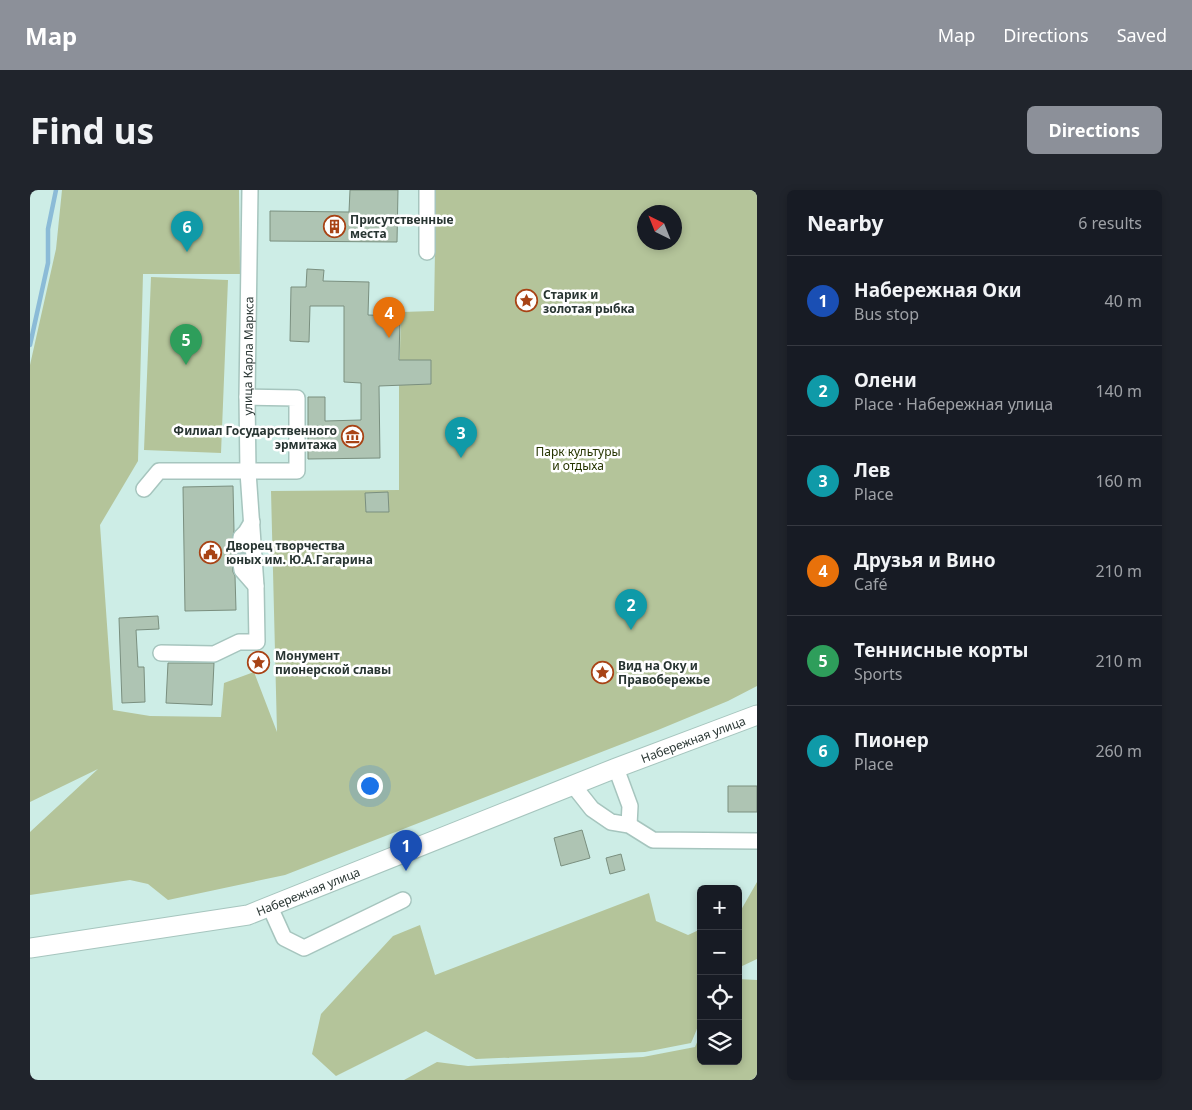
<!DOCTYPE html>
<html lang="en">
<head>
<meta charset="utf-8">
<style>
	:root { --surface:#171b24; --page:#20242c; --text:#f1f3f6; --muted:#9ea1a6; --line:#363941; --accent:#8c9099 }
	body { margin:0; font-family:"Noto Sans",sans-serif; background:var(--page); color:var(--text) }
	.controls { position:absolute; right:15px; bottom:15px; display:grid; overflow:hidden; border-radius:8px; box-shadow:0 2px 8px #0003 }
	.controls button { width:45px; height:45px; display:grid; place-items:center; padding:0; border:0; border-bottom:1px solid var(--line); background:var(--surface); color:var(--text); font:25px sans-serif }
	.compass { position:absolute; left:607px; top:15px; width:45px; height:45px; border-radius:50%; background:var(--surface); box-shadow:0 2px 8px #0003; rotate:317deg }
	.you { position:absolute; left:339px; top:595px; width:18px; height:18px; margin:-12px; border:4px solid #fff; border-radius:50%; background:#1a73e8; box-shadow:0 0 0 8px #1a73e833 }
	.badge { display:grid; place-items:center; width:32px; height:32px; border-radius:50%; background:var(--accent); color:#fff; font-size:16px; font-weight:700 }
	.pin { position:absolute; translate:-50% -41px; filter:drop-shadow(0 1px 2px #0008) }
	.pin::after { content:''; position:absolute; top:26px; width:18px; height:15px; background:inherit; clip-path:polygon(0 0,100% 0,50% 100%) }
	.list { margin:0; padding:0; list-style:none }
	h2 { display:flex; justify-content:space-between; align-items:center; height:65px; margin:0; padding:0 20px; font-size:21px }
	h2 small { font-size:16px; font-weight:400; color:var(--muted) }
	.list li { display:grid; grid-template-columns:32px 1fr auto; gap:15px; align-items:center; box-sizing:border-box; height:90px; padding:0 20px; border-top:1px solid var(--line) }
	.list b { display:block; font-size:19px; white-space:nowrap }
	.list p { margin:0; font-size:16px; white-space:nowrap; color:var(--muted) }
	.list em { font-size:16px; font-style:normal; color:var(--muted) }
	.icon { flex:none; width:28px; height:28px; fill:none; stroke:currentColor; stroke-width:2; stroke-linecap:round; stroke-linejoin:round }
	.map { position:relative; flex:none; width:727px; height:890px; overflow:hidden; border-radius:8px }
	header { display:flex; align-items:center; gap:30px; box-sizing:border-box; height:70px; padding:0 25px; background:var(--accent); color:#fff }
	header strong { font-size:24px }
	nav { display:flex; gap:28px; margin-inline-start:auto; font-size:18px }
	.intro { display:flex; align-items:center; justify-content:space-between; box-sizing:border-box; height:120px; padding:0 30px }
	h1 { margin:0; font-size:35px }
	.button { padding:12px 22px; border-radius:8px; background:var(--accent); color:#fff; font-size:18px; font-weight:700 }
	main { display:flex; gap:30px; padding:0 30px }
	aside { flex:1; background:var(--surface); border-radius:8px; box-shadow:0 2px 8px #0003 }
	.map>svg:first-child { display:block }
	.green { fill:#b4c49a; fill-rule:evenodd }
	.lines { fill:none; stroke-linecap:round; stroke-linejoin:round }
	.stream { stroke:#8bbbd7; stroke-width:4.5 }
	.building { fill:#aec4b3; stroke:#7a8f7f }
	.minor-tunnel { stroke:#acc8c2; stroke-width:15; stroke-dasharray:15 8; stroke-linecap:butt }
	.minor-casing { stroke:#a6c5be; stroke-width:18 }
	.major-casing { stroke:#a6c5be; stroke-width:21 }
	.minor { stroke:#fff; stroke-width:15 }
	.major { stroke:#fff; stroke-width:19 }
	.labels { text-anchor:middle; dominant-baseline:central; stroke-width:5; stroke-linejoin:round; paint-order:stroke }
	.poi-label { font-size:12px; font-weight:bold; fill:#283532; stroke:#fff; text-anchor:start }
	.street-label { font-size:12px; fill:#283532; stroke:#fff }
	.park-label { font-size:12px; fill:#263400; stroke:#fff }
</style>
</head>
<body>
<header>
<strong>Map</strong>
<nav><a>Map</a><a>Directions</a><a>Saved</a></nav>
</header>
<div class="intro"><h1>Find us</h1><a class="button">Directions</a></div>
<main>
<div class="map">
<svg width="727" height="890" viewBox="0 0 727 890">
	<rect width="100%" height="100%" fill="#cdede6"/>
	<path class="green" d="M 32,0 L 209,0 L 210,84 L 113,84 L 108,271 L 70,335 L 83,520 L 120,526 L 191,527 L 194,493 L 224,482 L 247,542 L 241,301 L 369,300 L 369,198 L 371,122 L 404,121 L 406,0 L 727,0 L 727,496 L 698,511 L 628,540 L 255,685 L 138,710 L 118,694 L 100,690 L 0,705 L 0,642 L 68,579 L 0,612 L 0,175 L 26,59 ZM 614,22 L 644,22 L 644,52 L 614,52 Z
		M 121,87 L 198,90 L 191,263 L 114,260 Z
		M 727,692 L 727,769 L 708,778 L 708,722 L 711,720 Z
		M 619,703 L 626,731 L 658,745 L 671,739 L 671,795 L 667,797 C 678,813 668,838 661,853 L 615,862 L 446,869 L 396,841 L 306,886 L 282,864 L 291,824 L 363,746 L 390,735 L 405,785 Z
		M 708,789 L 727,790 L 727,890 L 374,890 L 407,872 L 438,876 L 613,867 L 665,857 L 671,843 L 671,871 L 708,871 Z"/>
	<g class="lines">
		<path class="stream" d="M 0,155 L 18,73 L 18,39 L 26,0"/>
	</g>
	<path class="building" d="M 320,0 L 368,0 L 367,52 L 240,51 L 240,21 L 319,22 Z
		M 277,79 L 294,80 L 293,91 L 339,92 L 338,125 L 370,126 L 369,170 L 401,170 L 401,194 L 349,196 L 350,268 L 278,269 L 278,207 L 295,207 L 295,231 L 331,230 L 331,193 L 314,192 L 314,116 L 280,116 L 279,152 L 260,151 L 261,97 L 276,97 Z
		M 203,296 L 204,341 L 202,351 L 206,359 L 214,360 L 214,365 L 205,366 L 202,371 L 203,382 L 205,386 L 206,420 L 155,421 L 153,297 Z
		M 358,302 L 359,322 L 336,322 L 335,303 Z
		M 128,426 L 129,439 L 106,440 L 108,477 L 114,477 L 115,512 L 92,513 L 89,428 Z
		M 138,473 L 184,473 L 182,515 L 136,513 Z
		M 698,596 L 727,596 L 727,622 L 698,622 Z
		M 552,640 L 560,668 L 531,676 L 524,648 Z
		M 591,664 L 595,680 L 580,684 L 576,668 Z"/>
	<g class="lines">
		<path class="minor-tunnel" d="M 211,351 L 211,374"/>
		<defs>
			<g id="minor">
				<path d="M 397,62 L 397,0"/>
				<path d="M 114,299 L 129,281 L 267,281 L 267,208 L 217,207"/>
				<path d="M 211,351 L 211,347 L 216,342 L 222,332"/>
				<path d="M 211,374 L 212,380 L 226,396"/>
				<path id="s1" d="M 131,463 L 184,464 L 209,452 L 227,452 L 226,396 L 218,282 L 217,207 L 220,0"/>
				<path d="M 586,578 L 600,616 L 599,635"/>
				<path d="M 543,595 L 562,619 L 581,632 L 599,635 L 623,650 L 727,651"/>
				<path d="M 240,717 L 254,748 L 274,758 L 373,710"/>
			</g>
			<g id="major">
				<path id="s2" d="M 0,758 L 218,725 L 586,578 L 727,525"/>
			</g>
		</defs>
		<use href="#minor" class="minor-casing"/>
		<use href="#major" class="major-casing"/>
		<use href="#minor" class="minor"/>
		<use href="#major" class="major"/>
	</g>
	<defs>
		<symbol id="building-ring" viewBox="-11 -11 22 22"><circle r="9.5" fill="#fff" stroke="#a84315" stroke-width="1.5"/><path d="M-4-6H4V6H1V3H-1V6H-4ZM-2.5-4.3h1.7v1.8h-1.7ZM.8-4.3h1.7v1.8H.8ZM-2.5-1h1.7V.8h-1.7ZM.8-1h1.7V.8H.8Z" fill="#a84315"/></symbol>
		<symbol id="sight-ring" viewBox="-11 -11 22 22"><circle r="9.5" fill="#fff" stroke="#a84315" stroke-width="1.5"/><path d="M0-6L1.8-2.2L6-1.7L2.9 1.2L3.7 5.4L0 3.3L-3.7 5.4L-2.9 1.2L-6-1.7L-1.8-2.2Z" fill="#a84315"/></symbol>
		<symbol id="museum-ring" viewBox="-11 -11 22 22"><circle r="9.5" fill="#fff" stroke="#a84315" stroke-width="1.5"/><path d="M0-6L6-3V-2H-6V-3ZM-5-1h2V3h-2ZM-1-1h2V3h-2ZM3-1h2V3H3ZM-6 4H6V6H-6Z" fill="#a84315"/></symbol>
		<symbol id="civic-ring" viewBox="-11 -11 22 22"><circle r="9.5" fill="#fff" stroke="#a84315" stroke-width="1.5"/><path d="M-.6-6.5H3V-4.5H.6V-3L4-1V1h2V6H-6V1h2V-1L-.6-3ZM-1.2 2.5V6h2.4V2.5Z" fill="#a84315"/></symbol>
	</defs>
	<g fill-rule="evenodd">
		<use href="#building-ring" x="292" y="24" width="25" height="25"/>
		<use href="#sight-ring" x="484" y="98" width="25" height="25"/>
		<use href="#museum-ring" x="310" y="234" width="25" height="25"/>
		<use href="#civic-ring" x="168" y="350" width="25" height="25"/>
		<use href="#sight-ring" x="216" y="460" width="25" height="25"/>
		<use href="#sight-ring" x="560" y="470" width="25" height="25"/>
	</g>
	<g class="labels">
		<g class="poi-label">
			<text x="320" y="29">Присутственные<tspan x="320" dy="14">места</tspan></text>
			<text x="513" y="104">Старик и<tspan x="513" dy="14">золотая рыбка</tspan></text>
			<text x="307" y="240" text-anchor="end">Филиал Государственного<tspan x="307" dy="14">эрмитажа</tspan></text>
			<text x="196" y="355">Дворец творчества<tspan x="196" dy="14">юных им. Ю.А.Гагарина</tspan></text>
			<text x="245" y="465">Монумент<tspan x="245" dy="14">пионерской славы</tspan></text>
			<text x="588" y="475">Вид на Оку и<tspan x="588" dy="14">Правобережье</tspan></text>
		</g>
		<g class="street-label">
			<text stroke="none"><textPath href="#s1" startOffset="385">улица Карла Маркса</textPath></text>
			<text stroke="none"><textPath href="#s2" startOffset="699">Набережная улица</textPath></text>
			<text stroke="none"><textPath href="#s2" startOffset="285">Набережная улица</textPath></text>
		</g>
		<g class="park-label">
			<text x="548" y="261">Парк культуры<tspan x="548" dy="14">и отдыха</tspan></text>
		</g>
	</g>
</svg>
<div class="controls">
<button>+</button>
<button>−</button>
<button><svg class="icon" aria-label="locate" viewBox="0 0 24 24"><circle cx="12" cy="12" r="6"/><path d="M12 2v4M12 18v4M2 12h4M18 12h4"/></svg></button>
<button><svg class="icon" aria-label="layers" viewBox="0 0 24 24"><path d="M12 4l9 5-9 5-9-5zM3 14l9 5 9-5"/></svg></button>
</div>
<svg class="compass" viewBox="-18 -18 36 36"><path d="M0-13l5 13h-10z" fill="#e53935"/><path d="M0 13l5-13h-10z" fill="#9ea1a6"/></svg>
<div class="you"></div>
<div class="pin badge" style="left:376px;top:681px;background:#1a4fb4">1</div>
<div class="pin badge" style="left:601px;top:440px;background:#0f9aa8">2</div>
<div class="pin badge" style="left:431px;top:268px;background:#0f9aa8">3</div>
<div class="pin badge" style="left:359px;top:148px;background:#e8710a">4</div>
<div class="pin badge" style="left:156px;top:175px;background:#2e9e5b">5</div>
<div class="pin badge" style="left:157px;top:62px;background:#0f9aa8">6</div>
</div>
<aside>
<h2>Nearby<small>6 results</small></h2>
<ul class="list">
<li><span class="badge" style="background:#1a4fb4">1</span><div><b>Набережная Оки</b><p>Bus stop</p></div><em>40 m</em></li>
<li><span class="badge" style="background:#0f9aa8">2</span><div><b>Олени</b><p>Place · Набережная улица</p></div><em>140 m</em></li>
<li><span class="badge" style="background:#0f9aa8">3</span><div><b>Лев</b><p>Place</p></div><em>160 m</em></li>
<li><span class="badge" style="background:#e8710a">4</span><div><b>Друзья и Вино</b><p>Café</p></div><em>210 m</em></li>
<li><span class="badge" style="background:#2e9e5b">5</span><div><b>Теннисные корты</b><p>Sports</p></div><em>210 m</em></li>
<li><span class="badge" style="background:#0f9aa8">6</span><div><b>Пионер</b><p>Place</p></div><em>260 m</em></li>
</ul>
</aside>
</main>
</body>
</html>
